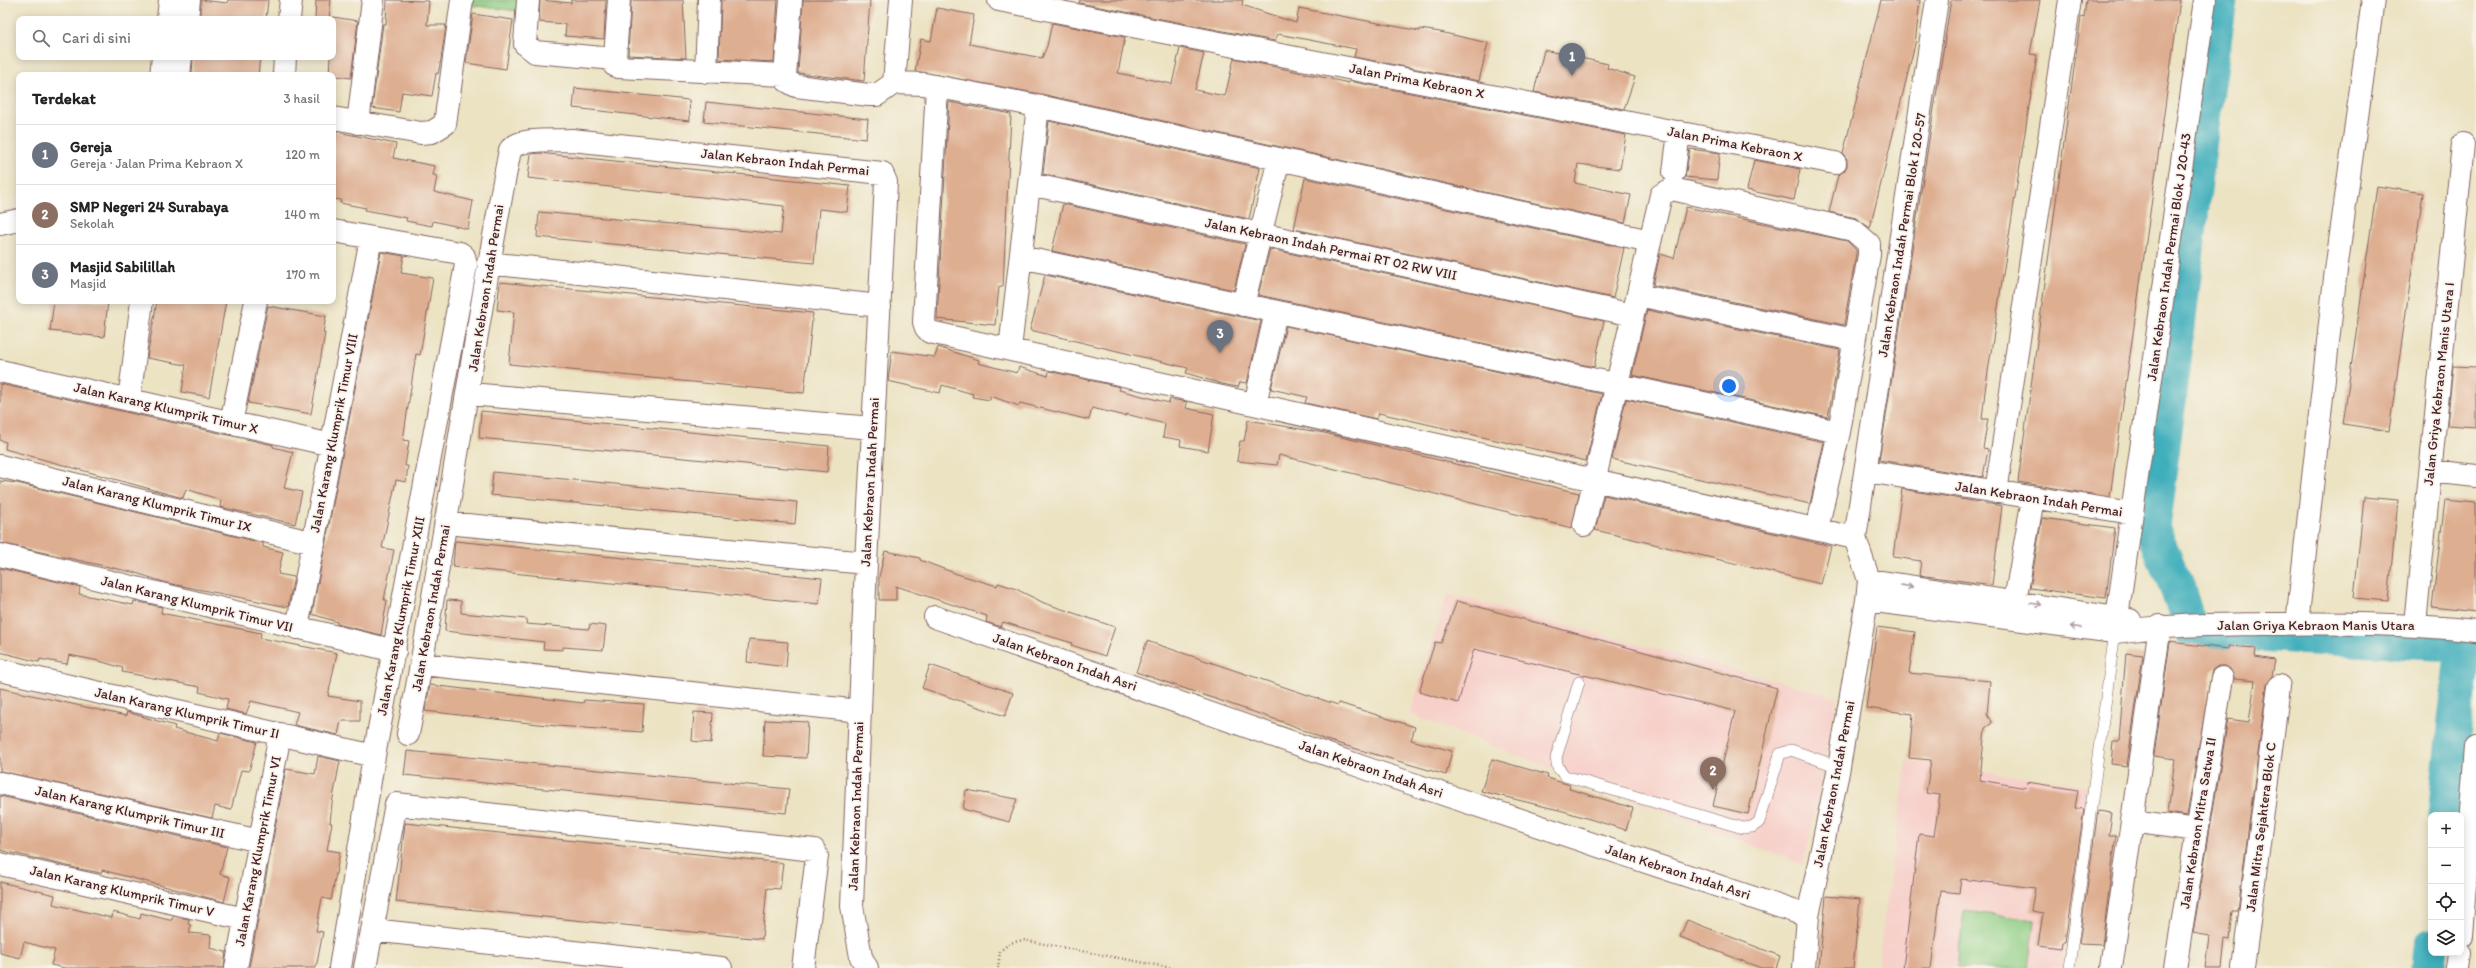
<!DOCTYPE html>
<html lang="id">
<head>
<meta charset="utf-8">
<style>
	:root { --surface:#fff; --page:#f6f6f6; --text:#222; --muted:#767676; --line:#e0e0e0; --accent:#c8321e }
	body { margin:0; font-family:Itim,sans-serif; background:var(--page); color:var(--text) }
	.controls { position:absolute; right:12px; bottom:12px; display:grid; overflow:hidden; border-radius:8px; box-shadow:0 2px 10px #0003 }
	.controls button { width:36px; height:36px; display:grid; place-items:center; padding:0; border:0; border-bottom:1px solid var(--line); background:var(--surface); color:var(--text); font:20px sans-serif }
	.you { position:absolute; left:1729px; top:386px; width:14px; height:14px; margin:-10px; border:3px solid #fff; border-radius:50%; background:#1a73e8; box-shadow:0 0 0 6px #1a73e833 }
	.badge { display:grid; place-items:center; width:26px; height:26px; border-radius:50%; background:var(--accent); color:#fff; font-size:13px; font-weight:700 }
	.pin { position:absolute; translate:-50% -33px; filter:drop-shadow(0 1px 2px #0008) }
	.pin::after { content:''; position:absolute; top:21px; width:14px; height:12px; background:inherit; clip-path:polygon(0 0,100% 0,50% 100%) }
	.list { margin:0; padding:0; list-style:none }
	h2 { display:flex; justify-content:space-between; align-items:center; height:52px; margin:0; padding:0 16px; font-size:17px }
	h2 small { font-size:13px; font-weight:400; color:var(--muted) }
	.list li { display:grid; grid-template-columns:26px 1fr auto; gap:12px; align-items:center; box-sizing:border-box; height:60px; padding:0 16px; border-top:1px solid var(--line) }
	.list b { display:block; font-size:15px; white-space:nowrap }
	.list p { margin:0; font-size:13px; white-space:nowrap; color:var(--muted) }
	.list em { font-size:13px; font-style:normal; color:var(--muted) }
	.icon { flex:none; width:22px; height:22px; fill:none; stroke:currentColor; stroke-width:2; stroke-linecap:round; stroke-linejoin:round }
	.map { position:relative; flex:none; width:2476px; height:968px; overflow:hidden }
	.search { position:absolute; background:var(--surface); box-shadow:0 2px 10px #0003; left:16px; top:16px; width:320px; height:44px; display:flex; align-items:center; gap:10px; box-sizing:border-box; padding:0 14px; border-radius:8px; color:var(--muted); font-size:15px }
	.panel { position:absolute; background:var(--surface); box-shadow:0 2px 10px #0003; left:16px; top:72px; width:320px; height:232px; border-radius:8px }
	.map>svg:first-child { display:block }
	.built { fill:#f7d0ca }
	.green { fill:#8fcf86; stroke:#6c7758 }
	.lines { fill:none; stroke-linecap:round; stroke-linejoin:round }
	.river { stroke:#40afbc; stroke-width:35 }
	.building { fill:#deae91 }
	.service-casing { stroke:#836460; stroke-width:12 }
	.minor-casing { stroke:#836460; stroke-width:24 }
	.path { stroke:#836460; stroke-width:2.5; stroke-dasharray:1 3; stroke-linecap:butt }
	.service { stroke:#fff; stroke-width:11 }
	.minor { stroke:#fff; stroke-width:22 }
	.oneway { stroke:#ae9aa0 }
	.labels { text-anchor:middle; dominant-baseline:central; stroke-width:3.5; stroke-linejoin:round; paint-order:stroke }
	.street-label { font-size:14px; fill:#4a1f2b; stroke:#f7f3e8 }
</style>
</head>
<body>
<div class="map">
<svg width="2476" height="968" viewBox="0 0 2476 968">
	<rect width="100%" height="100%" fill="#f7f3e8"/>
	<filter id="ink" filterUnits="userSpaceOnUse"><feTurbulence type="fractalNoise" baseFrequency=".025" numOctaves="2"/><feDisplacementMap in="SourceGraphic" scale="8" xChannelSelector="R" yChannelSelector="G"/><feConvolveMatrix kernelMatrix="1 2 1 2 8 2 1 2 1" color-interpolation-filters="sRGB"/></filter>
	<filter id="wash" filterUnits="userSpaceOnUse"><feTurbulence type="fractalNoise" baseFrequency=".012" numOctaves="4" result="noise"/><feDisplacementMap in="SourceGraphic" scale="16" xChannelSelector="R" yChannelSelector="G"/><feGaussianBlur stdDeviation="0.9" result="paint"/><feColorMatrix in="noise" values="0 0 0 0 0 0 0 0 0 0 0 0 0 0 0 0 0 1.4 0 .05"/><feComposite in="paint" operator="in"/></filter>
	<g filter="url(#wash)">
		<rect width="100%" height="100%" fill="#ece3c3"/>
		<path class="built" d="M 1447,594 L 1837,697 L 1804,865 L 1410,714 Z
			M 1907,760 L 2088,786 L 2062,968 L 1877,968 Z"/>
		<path class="green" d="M 470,0 L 519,0 L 517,11 L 470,5 Z
			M 1964,911 L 2034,920 L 2028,968 L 1957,968 Z"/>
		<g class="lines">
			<path class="river" d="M 2220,0 L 2200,139 L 2171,386 L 2152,528 L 2178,590 L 2191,631 L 2476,645
				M 2445,815 L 2463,644
				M 2429,968 L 2431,946"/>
		</g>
		<g id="blocks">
			<path class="building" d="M 201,0 L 227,3 L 228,0 L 268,0 L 266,19 L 200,19 Z
				M 316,0 L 331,0 L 329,19 L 315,19 Z
				M 387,0 L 429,1 L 427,25 L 446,25 L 441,59 L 438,74 L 436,73 L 432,96 L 402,92 L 399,112 L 372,108 L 383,24 L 386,24 Z
				M 540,0 L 571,3 L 571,0 L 606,0 L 604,39 L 565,36 L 566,24 L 539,22 Z
				M 631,0 L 683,0 L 686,58 L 628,55 Z
				M 721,0 L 778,0 L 774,62 L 719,59 Z
				M 803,0 L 870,0 L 864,81 L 798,73 Z
				M 1080,0 L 1243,0 L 1242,5 L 1296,23 L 1299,8 L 1420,31 L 1420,29 L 1440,32 L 1488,43 L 1479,81 L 1354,57 L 1356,49 L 1278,34 L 1275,41 L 1079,3 Z
				M 1881,0 L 1920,0 L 1915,44 L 1870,228 L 1856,218 L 1829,212 L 1838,175 L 1844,171 L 1847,166 L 1847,159 L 1843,154 Z
				M 1951,0 L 2040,0 L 2030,54 L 2037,55 L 1985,391 L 1982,419 L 1988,419 L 1983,448 L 1988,449 L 1983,477 L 1879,460 Z
				M 2086,0 L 2180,0 L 2110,497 L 2018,482 L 2081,17 L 2084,18 Z
				M 937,8 L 974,15 L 969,44 L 1042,58 L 1047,46 L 1052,23 L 1125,37 L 1118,73 L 1172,84 L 1180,48 L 1204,53 L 1195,90 L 1225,96 L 1234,58 L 1349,83 L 1349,81 L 1626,135 L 1620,169 L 1578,164 L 1575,183 L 1631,195 L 1625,223 L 1041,94 L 915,71 L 921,39 L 931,41 Z
				M 473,14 L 513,20 L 506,69 L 466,63 Z
				M 333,17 L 358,21 L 351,78 L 329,75 L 330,57 L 333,57 Z
				M 1544,50 L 1608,64 L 1607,68 L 1635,77 L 1624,109 L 1534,92 Z
				M 193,57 L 260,57 L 258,75 L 192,75 Z
				M 575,88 L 689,100 L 690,121 L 573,108 Z
				M 706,102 L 868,119 L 866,139 L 704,122 Z
				M 949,102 L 1011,114 L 1003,287 L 999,287 L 995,325 L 937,319 Z
				M 1049,121 L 1260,168 L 1249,219 L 1043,174 Z
				M 333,131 L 396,144 L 393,158 L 435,166 L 433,175 L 437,176 L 434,192 L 473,201 L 468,229 L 433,221 L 432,226 L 406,221 L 407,218 L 365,210 L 366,208 L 340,203 L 341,200 L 333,199 Z
				M 1690,149 L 1720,153 L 1717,180 L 1685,177 Z
				M 539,153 L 850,186 L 847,212 L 819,209 L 814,263 L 537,237 L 539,212 L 781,234 L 784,206 L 528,178 L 531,154 Z
				M 1754,160 L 1800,169 L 1794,200 L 1747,190 Z
				M 1305,178 L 1624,248 L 1613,298 L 1294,229 Z
				M 2377,186 L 2423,193 L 2389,431 L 2343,424 Z
				M 1063,204 L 1245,244 L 1234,290 L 1052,251 Z
				M 1686,207 L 1847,241 L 1856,250 L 1856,254 L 1844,325 L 1653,285 L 1660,254 L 1674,258 Z
				M 1270,249 L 1604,321 L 1594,367 L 1258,295 Z
				M 381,252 L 404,256 L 401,273 L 433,278 L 420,355 L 416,354 L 403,440 L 409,441 L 405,466 L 408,466 L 406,482 L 396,480 L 382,548 L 394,550 L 384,600 L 387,600 L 381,635 L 337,624 L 337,622 L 312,614 Z
				M 1045,275 L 1261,321 L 1247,383 L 1240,382 L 1238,387 L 1222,384 L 1186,373 L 1188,368 L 1030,330 Z
				M 500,282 L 813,313 L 804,393 L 509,364 L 514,312 L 497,310 Z
				M 54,301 L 108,301 L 104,337 L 50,331 Z
				M 157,301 L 226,301 L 209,397 L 182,392 L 186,365 L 147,358 Z
				M 268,306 L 326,316 L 323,333 L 325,333 L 311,414 L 248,403 Z
				M 1647,310 L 1840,350 L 1828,417 L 1632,375 Z
				M 1286,326 L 1602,394 L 1586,461 L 1379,413 L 1377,419 L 1305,403 L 1307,397 L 1271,389 Z
				M 938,347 L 979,360 L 978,363 L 1017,373 L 1019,367 L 1048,376 L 1049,371 L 1120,387 L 1119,390 L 1169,403 L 1170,399 L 1187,402 L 1186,408 L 1214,414 L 1208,451 L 1180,446 L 1181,440 L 1163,437 L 1165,424 L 1126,414 L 1126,416 L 1092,408 L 1089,420 L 1020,403 L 1019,406 L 990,396 L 990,400 L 972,397 L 973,394 L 942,385 L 940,393 L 888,381 L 892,351 L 935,357 Z
				M 2453,366 L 2476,367 L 2476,427 L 2447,425 Z
				M 0,384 L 273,445 L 273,447 L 293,452 L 284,488 L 302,492 L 295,524 L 220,507 L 221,500 L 186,489 L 183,498 L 5,449 L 6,442 L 0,440 Z
				M 1626,399 L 1824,442 L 1810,504 L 1612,459 Z
				M 481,411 L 829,446 L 827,472 L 479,438 Z
				M 1248,420 L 1324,433 L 1579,493 L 1572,528 L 1279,455 L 1277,465 L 1237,461 L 1240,441 L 1244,441 Z
				M 493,472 L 797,502 L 795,524 L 491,495 Z
				M 0,481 L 17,483 L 263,543 L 263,547 L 283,552 L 278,574 L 294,577 L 288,607 L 167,583 L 136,573 L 0,543 Z
				M 1902,489 L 2002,506 L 1992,585 L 1919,575 L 1921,561 L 1893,557 Z
				M 1604,495 L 1831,546 L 1821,584 L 1595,530 Z
				M 2364,497 L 2398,500 L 2388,601 L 2354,598 Z
				M 2445,500 L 2476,503 L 2476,612 L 2432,607 Z
				M 2042,518 L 2115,528 L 2106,598 L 2030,588 Z
				M 455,541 L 822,578 L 819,604 L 453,567 Z
				M 885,551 L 920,558 L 920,560 L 957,574 L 997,586 L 998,583 L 1014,588 L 1044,603 L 1115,627 L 1105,656 L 1071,645 L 1072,643 L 1003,622 L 1001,627 L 986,622 L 987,616 L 896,586 L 896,600 L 879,600 L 879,577 Z
				M 0,568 L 80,587 L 79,594 L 133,605 L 134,601 L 162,607 L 161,613 L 261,633 L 260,638 L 337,653 L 328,696 L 360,701 L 360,721 L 341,721 L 338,735 L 294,725 L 298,712 L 251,701 L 246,714 L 226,709 L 228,699 L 199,692 L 200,687 L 122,672 L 123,668 L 99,661 L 69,655 L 67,664 L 40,659 L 39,662 L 0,652 Z
				M 447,600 L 461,601 L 461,613 L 527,619 L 526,624 L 589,629 L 590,624 L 606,626 L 603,650 L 563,647 L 563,650 L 543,649 L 544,642 L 445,631 Z
				M 1457,601 L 1777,688 L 1748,814 L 1713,806 L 1735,711 L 1474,649 L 1458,703 L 1419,692 L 1435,642 L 1441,643 Z
				M 1877,627 L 1915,632 L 1909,673 L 1990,681 L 1987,715 L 1992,723 L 1985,728 L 1980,780 L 2026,788 L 2027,782 L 2078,790 L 2075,808 L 2084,809 L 2065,942 L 2062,942 L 2061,948 L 2038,945 L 2043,913 L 2031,911 L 2035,888 L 1961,879 L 1959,893 L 1941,891 L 1931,968 L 1903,968 L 1919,834 L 1934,836 L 1940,795 L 1926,793 L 1931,760 L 1909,758 L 1913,714 L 1866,708 Z
				M 749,639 L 788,642 L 786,667 L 747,662 Z
				M 1147,641 L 1338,705 L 1339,703 L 1415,727 L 1411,740 L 1452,751 L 1446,775 L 1326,740 L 1289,724 L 1136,672 Z
				M 2170,642 L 2229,649 L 2229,646 L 2256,648 L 2255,657 L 2275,660 L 2272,676 L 2267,684 L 2238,910 L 2233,910 L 2230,940 L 2225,939 L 2222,968 L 2205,968 L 2209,936 L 2193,933 L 2228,719 L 2249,722 L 2255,681 L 2234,679 L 2230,669 L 2224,666 L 2218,666 L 2212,670 L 2187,816 L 2168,813 L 2175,759 L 2154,756 Z
				M 2126,653 L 2143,655 L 2127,766 L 2111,764 L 2113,741 L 2119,741 Z
				M 930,665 L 1013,693 L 1005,716 L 922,688 Z
				M 430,685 L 583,703 L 584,700 L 644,704 L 642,732 L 556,726 L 425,711 Z
				M 0,688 L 126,716 L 127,712 L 175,726 L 174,729 L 218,741 L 220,733 L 257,742 L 249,771 L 241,770 L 231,810 L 215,806 L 212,818 L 0,771 Z
				M 694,712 L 713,713 L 711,743 L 692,741 Z
				M 765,720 L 808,722 L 806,758 L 763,756 Z
				M 407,751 L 789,789 L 786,813 L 404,775 Z
				M 318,756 L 340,761 L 332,803 L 330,823 L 332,823 L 327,850 L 340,852 L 331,900 L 322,898 L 316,931 L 323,932 L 316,968 L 249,968 L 286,769 L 315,774 Z
				M 1492,759 L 1548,775 L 1547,778 L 1570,785 L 1569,789 L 1633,808 L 1626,830 L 1563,811 L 1481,791 Z
				M 966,790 L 1017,799 L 1009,822 L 963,809 Z
				M 0,796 L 227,847 L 220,874 L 230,877 L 224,902 L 102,870 L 101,873 L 80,869 L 0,850 Z
				M 2098,811 L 2112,813 L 2109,835 L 2116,835 L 2102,945 L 2079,944 Z
				M 405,823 L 783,863 L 780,889 L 767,888 L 762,939 L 396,902 Z
				M 0,882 L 55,895 L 53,904 L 112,918 L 113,912 L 140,919 L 141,913 L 169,920 L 172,920 L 173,916 L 189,919 L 188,924 L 191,925 L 189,933 L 211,935 L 210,948 L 226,952 L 224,968 L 65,968 L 51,965 L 55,950 L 24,942 L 20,958 L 0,953 Z
				M 1826,896 L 1860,899 L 1853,968 L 1819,968 Z
				M 1687,920 L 1780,956 L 1776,968 L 1761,968 L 1680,937 Z"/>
		</g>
	</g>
	<g filter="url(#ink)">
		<use href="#blocks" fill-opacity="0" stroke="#836460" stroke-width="1"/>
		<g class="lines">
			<defs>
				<path id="service" d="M 1579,682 L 1556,758 L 1558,768 L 1565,776 L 1743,828 L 1752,827 L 1759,822 L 1780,754 L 1791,750 L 1839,767
					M 2069,968 L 2115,632"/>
				<path id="minor" d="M 528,0 L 525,44 L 535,52 L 615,59 L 619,0
					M 791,0 L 785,75 L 787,81 L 796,86 L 869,95 L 877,95 L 894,83 L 924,84 L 1038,106 L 1650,241
					M 999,0 L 1835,163
					M 168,19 L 170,0
					M 187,19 L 189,0
					M 289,19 L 291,0
					M 615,59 L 614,65 L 618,67 L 785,75
					M 706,72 L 709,0
					M 161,75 L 163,57
					M 179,75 L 181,57
					M 284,75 L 285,57
					M 894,83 L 901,0
					M 937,87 L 924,322 L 926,328 L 930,332 L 1855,538
					M 333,118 L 421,133 L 432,132 L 445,124 L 462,0
					M 358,123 L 373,0
					M 1674,172 L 1679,132
					M 1030,184 L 1633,315
					M 0,224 L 19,220
					M 333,231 L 460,253 L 464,256 L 466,265 L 374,756 L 340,968
					M 1021,257 L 1839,432
					M 488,263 L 880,306
					M 1638,295 L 1854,340
					M 1243,305 L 1279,159
					M 1010,349 L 1038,106
					M 0,371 L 332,445
					M 469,394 L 873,428
					M 129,400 L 142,301
					M 1255,404 L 1276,312
					M 231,423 L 256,301
					M 0,466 L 314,543
					M 1866,471 L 2132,513
					M 2431,471 L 2476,476
					M 1996,492 L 2070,0
					M 446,523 L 866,563
					M 1584,525 L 1661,195 L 1672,189 L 1853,230 L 1869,244 L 1869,255 L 1839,432 L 1817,529
					M 0,555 L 395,651
					M 1869,580 L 2130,620
					M 1867,600 L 2115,632 C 2164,625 2214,625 2263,624 C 2335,623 2405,623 2476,631
					M 2015,601 L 2033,498
					M 935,617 L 1371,770 L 1808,916
					M 2297,624 L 2335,278 L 2373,0
					M 2415,624 L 2463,144
					M 297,628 L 371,238
					M 2115,632 L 2205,0
					M 422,664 L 860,711
					M 0,670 L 374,756
					M 408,734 C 446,540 472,344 510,150 C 519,137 556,141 572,140 L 882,173 L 886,182 L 866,563 L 852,906 L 861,957 L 867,968
					M 0,783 L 260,841
					M 2132,821 L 2197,830
					M 0,864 L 245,919
					M 372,930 L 721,968
					M 2461,936 L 2476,747
					M 236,968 L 280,734
					M 365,968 L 396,804 L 814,850 L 817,856 L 803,968
					M 1804,968 L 1808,916 L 1839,767 L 1867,600 L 1869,580 L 1855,538 L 1937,0
					M 2111,968 L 2160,626
					M 2175,968 L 2222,678
					M 2243,968 L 2279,686
					M 2458,968 L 2460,953"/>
			</defs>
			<use href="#service" class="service-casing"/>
			<use href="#minor" class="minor-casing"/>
			<path class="path" d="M 998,968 L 1000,951 L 1010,943 L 1023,940 L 1172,968"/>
			<use href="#service" class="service"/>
			<use href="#minor" class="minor"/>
		</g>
		<defs><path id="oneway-shaft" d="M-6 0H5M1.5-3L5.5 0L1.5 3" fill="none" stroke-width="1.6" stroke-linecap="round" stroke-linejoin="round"/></defs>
		<g class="oneway">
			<use href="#oneway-shaft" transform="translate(1907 586) rotate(8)"/>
			<use href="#oneway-shaft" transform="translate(2036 604) rotate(9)"/>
			<use href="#oneway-shaft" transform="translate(2076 627) rotate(-173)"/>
		</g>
	</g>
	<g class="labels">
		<g class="street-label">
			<text transform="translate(1417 81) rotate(11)">Jalan Prima Kebraon X</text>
			<text transform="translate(1735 144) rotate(11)">Jalan Prima Kebraon X</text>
			<text transform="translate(785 162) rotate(6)">Jalan Kebraon Indah Permai</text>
			<text transform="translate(1902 235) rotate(-81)">Jalan Kebraon Indah Permai Blok I 20-57</text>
			<text transform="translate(1331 249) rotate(12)">Jalan Kebraon Indah Permai RT 02 RW VIII</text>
			<text transform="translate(2169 257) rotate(-82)">Jalan Kebraon Indah Permai Blok J 20-43</text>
			<text transform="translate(486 288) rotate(-81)">Jalan Kebraon Indah Permai</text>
			<text transform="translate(2439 384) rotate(-84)">Jalan Griya Kebraon Manis Utara I</text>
			<text transform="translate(166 408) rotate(13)">Jalan Karang Klumprik Timur X</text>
			<text transform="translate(334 433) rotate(-79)">Jalan Karang Klumprik Timur VIII</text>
			<text transform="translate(870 482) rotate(-87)">Jalan Kebraon Indah Permai</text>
			<text transform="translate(2039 499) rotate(9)">Jalan Kebraon Indah Permai</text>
			<text transform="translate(157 504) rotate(14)">Jalan Karang Klumprik Timur IX</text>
			<text transform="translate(197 604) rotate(14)">Jalan Karang Klumprik Timur VII</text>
			<text transform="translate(431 608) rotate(-80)">Jalan Kebraon Indah Permai</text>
			<text transform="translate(401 616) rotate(-79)">Jalan Karang Klumprik Timur XIII</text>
			<text x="2316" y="625">Jalan Griya Kebraon Manis Utara</text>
			<text transform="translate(1065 662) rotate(19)">Jalan Kebraon Indah Asri</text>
			<text transform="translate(187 713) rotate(13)">Jalan Karang Klumprik Timur II</text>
			<text transform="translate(1371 769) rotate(19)">Jalan Kebraon Indah Asri</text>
			<text transform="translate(1834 784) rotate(-79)">Jalan Kebraon Indah Permai</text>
			<text transform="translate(856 806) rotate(-88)">Jalan Kebraon Indah Permai</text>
			<text transform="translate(130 812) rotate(13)">Jalan Karang Klumprik Timur III</text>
			<text transform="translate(2198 823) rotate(-81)">Jalan Kebraon Mitra Satwa II</text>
			<text transform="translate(2261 827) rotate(-83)">Jalan Mitra Sejahtera Blok C</text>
			<text transform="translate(258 851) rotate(-79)">Jalan Karang Klumprik Timur VI</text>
			<text transform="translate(1678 872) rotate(18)">Jalan Kebraon Indah Asri</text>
			<text transform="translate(122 891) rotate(13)">Jalan Karang Klumprik Timur V</text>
		</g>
	</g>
</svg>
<div class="controls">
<button>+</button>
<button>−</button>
<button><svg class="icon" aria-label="locate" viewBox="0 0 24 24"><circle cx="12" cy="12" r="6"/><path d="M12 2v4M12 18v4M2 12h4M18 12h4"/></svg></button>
<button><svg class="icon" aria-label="layers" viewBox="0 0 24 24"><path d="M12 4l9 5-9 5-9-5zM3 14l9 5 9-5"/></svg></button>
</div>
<div class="you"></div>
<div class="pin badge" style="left:1572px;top:76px;background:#6b7280">1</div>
<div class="pin badge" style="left:1713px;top:790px;background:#8d6e63">2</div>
<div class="pin badge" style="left:1220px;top:353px;background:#6b7280">3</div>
<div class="search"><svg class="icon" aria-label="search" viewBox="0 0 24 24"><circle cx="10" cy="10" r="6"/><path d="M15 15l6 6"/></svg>Cari di sini</div>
<section class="panel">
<h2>Terdekat<small>3 hasil</small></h2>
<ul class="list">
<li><span class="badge" style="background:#6b7280">1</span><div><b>Gereja</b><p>Gereja · Jalan Prima Kebraon X</p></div><em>120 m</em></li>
<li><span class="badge" style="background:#8d6e63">2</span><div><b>SMP Negeri 24 Surabaya</b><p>Sekolah</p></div><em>140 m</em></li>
<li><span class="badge" style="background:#6b7280">3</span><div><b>Masjid Sabilillah</b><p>Masjid</p></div><em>170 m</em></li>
</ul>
</section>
</div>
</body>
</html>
